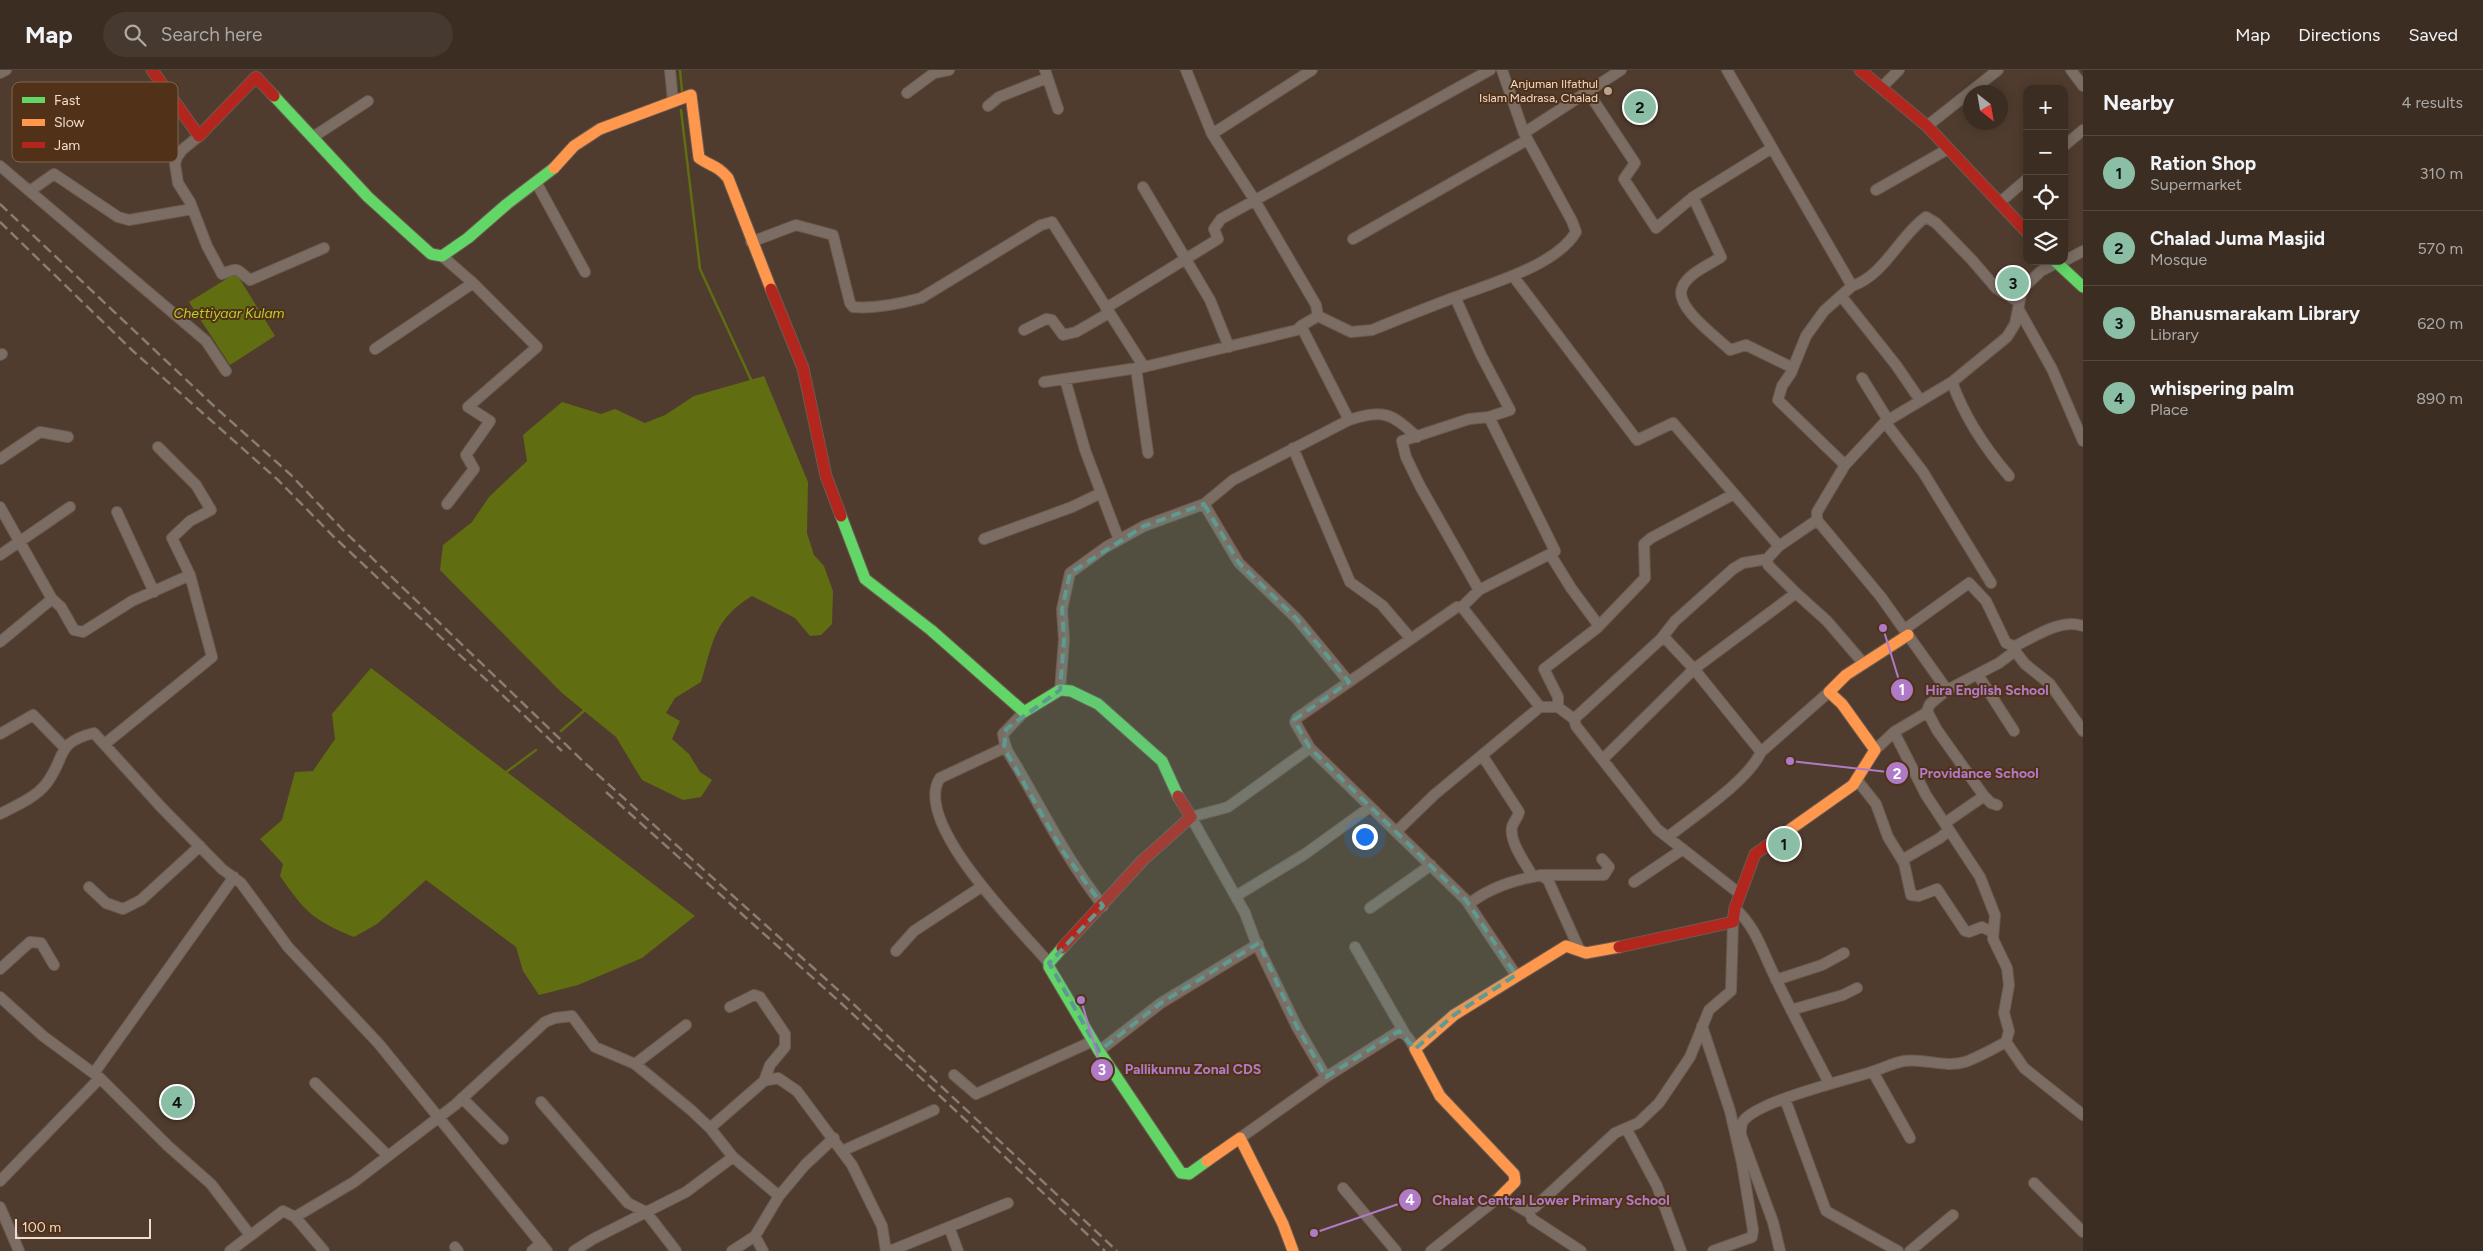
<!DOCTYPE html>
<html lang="en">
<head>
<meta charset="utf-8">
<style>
	:root { --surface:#3b2d22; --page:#46392f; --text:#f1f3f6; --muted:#aca8a5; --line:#544940; --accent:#8abfa5 }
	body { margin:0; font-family:Figtree,sans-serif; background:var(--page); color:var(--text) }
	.controls { position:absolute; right:15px; top:15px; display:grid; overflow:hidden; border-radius:10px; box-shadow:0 2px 12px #0003 }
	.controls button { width:45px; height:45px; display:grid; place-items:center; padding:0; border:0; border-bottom:1px solid var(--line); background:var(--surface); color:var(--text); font:25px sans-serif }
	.compass { position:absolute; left:1963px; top:15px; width:45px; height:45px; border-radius:50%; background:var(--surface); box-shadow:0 2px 12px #0003; rotate:149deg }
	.scale { position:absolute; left:15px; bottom:12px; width:136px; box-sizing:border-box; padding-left:5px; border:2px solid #f1dcce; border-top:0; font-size:14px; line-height:18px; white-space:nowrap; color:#f1dcce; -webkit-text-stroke:4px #513117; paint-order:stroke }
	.you { position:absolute; left:1364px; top:766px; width:18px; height:18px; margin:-12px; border:4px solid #fff; border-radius:50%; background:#1a73e8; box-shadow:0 0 0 8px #1a73e833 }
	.badge { display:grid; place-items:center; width:32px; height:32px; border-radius:50%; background:var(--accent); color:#111; font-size:16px; font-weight:700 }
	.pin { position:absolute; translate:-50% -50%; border:2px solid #fff; box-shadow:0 1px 5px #0006 }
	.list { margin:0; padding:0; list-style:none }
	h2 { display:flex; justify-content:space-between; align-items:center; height:65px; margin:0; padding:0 20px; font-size:21px }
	h2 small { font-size:16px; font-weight:400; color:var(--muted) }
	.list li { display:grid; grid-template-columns:32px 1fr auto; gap:15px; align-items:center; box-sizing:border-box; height:75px; padding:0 20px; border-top:1px solid var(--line) }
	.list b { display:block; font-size:19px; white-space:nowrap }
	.list p { margin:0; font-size:16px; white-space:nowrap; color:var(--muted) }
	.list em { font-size:16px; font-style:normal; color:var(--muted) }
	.icon { flex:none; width:28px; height:28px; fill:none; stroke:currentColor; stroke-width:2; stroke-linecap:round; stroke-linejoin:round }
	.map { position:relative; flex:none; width:2083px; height:1181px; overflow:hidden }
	header { display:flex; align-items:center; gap:30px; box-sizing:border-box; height:70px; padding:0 25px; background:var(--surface); border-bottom:1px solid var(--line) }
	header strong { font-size:24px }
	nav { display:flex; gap:28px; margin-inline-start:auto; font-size:18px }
	.search { width:350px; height:45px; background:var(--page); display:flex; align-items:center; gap:12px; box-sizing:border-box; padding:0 18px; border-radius:28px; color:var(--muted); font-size:19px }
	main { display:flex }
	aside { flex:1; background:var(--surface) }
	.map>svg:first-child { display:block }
	.water { fill:#616d11 }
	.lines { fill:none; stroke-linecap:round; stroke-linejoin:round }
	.stream { stroke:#616d11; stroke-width:2.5 }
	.street-casing { stroke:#6b5b4f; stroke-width:12 }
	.fast-casing { stroke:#6b5b4f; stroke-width:13 }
	.slow-casing { stroke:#6b5b4f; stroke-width:13 }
	.jam-casing { stroke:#6b5b4f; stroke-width:13 }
	.street { stroke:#7b6d63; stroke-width:10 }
	.fast { stroke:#63d668; stroke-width:11 }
	.slow { stroke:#ff974d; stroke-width:11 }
	.jam { stroke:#b3261e; stroke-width:11 }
	.rail { stroke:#897d73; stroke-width:2.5; stroke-dasharray:10 5; stroke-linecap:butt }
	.marked { fill:#5e9a90; fill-opacity:0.2; stroke:#5e9a90; stroke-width:4; stroke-dasharray:10 6; stroke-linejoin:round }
	.poi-dot { fill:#b8a496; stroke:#513117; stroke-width:2 }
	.labels { text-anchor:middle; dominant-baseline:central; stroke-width:4; stroke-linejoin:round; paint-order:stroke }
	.poi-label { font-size:12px; fill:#f1dcce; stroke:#513117; text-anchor:end }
	.water-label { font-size:14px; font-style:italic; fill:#b7cf2e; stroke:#513117 }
	.key { fill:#513117; stroke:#81644e; stroke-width:1 }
	.key-label { font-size:14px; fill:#f1dcce }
	.leader { fill:none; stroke:#b07bc6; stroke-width:2 }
	.callout-dot { fill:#b07bc6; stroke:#513117; stroke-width:2 }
	.mark-label { font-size:15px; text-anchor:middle; font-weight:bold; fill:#fff }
	.callout-label { font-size:14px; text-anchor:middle; font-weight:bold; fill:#b07bc6; stroke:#513117; stroke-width:4; stroke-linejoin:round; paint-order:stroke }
</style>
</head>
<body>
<header>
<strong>Map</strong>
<div class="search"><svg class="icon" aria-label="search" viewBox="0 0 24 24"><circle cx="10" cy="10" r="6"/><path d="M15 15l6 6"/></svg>Search here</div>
<nav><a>Map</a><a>Directions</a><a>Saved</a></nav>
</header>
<main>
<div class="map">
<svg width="2083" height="1181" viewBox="0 0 2083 1181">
	<rect width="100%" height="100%" fill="#4f3c2e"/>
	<path class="water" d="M 236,203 L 275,266 L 230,295 L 189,232 Z
		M 764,306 L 808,412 L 807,463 L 814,485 L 824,496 L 833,521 L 832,554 L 821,565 L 810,566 L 795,548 L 752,526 C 714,549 713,572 701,612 L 675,628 L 666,643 L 680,651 L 672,669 L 689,684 L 700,702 L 712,710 L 701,727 L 683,730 L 642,710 L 616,667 L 562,623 L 440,500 L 443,475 L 472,452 L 489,427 L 527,391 L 523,365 L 562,332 L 601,344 L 615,339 L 645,353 L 665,345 L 694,326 Z
		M 371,598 L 695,846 L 642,888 L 578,915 L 539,925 L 523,901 L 516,877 L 426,810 L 377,854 L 354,867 C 313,850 305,842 280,806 L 283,794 L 260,769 L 282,750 L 295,702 L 313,701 L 335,669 L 332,644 Z"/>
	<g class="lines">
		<path class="stream" d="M 680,0 L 682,21
			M 681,40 L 700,199 L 753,314
			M 561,661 L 586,639
			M 505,703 L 536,680"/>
		<defs>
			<path id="street" d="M 670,0 L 673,31
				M 1045,0 L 1058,39
				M 1186,0 L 1212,64 L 1254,129 L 1316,235 L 1318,246
				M 1727,0 L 1852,216 L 1824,241 L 1806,266 L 1791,303 L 1782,316 L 1778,330 L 1845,395
				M 2071,0 L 2083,16
				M 0,3 L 6,0
				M 1881,18 L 1899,0
				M 1588,22 L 1635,93 L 1624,109 L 1656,158 L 1693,127 L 1772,78
				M 907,23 L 934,3 L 949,0
				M 988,36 L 999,27 L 1047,8
				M 1927,56 L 1998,0
				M 1524,63 L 1621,0
				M 1212,64 L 1312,0
				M 199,66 L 182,80 L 177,87 L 175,94 L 178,113 L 190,132 L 207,176 L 222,204 C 241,196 236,200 250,210 L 324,178
				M 313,67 L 368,31
				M 2064,76 L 2083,60
				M 0,96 L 206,271 L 226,301
				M 536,112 L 585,202
				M 1143,117 L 1210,230 L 1229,277
				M 1876,120 L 1948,79
				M 30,121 L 54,104 L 118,147 L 129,150 L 192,139
				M 1693,127 L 1721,187 C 1709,195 1687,204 1682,218 C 1674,237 1718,268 1730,280 L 1746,275 L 1793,298
				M 1999,133 L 2027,109
				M 1353,169 L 1527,70
				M 751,172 L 796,155 L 833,165 L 850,233 L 853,237 C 876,239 899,234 921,228 L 1041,155 L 1052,152 L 1144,297 L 1297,260 L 1301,256
				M 442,186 L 473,213 L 537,277 L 468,337 L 490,351 L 466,385 L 474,399 L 447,434
				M 2064,191 L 2083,181
				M 1513,206 L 1637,370 L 1673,353 L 1779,476 L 1767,489 L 1768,495 L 1796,523 L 1694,599 L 1663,566
				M 1852,216 C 1885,205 1899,166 1926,147 L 1936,153 L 1971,189 L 1996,218 L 2019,232
				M 1455,227 L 1481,285 L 1510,340 L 1489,347 L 1469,349 L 1402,371 L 1406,387 L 1420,416 L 1479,520
				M 1842,227 L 1896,295 L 1920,330
				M 1106,238 L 1218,169 L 1214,159 L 1221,149 L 1490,0
				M 2019,240 L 2052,299 L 2083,371
				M 1318,246 L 1351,262 L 1372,260 C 1399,249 1426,238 1453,228 C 1489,214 1556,196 1576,162 L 1572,151 L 1524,63 L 1502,0
				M 1024,260 L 1046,249 L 1052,250 L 1063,265 L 1076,262 L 1109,243
				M 375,279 L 473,213
				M 0,285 L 2,284
				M 1136,298 L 1148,383
				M 1862,308 L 1888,350
				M 1065,309 L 1085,380 L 1119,470
				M 1044,312 L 1144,297
				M 1952,312 C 1964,346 1986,379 2009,406
				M 1489,347 L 1555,481 L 1550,484 L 1571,518 L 1599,556
				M 1349,350 C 1384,339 1391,343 1417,367
				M 1885,352 L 1923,402 L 1991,513
				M 1293,378 L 1350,512 L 1382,535 L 1411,569
				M 0,389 L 40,362 L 68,367
				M 1204,434 L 1239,493 L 1297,549 L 1349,612
				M 0,437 L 52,529
				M 117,442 L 154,522
				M 984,469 L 1072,437 L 1101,423
				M 1779,476 L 1817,450
				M 0,485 L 70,437
				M 1796,523 L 1827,551 L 1864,594
				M 1462,537 L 1540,637
				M 1905,559 L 1969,513 L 1986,531 L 2006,573 L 2016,577
				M 0,572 L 52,529 L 61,537 L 74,560 L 83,562 L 132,531 L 190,505
				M 2015,581 L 2025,594 L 2050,614 L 2083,661
				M 1978,605 L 2014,661
				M 1060,620 L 1064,570 L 1062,539 L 1070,503 L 1106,477 L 1144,456 L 1204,434 L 1233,410 L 1349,350 L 1301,256 L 1318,246
				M 1947,620 L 1881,527 L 1817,450 L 1817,442 L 1845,395 L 1885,352 L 1952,312 L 2007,267 L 2015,254 L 2022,219 L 2041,201 L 2061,191
				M 1558,637 L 1558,627 L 1544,599 L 1597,558 L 1645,508 L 1644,474 L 1651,468 L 1734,424
				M 1927,641 L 1937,660 L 1984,726 L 1991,733 L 1997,735
				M 1024,642 L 1003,664 C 1005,682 1012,687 1020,702 C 1048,751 1068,791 1103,836
				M 1574,649 L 1661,569 L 1675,551 L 1733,499 L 1743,493 L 1767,489
				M 1894,662 L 1926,725 L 1980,807 L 1995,845 L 1993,869 L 2007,898 L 2009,915 L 2004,943 L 2009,961 L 2006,972
				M 0,664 L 33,645 L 64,677
				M 106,673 L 212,587 L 190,505 L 172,468 L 190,451 L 211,440 L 196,415 L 158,377
				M 1004,678 L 940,708 C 911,752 1021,860 1049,893
				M 1310,678 L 1228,737 L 1191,747 L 1245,843 L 1255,870 L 1297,957 L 1326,1007
				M 1875,680 L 1894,662 L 1926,643 L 1930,634 L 1947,620 L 1999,593 L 2015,581 L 2017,575 C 2036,566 2062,548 2083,556
				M 1482,685 L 1519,742 C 1518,747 1513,753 1512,757 C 1509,772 1526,794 1533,807
				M 1604,688 L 1694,599 L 1761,682 L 1829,622
				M 1857,710 L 1876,734 L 1888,767 L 1904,793 L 1911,825 L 1919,826 L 1937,819 L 1965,861 L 1969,862 L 1982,857 L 1992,862
				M 0,744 C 15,736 35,728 46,714 C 67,687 54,673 94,663 L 161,737 L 222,799 L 241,813 L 288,877 L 379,974 L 547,1181
				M 1945,753 L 1984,726
				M 1396,762 L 1434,725 L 1540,637 L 1558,637 L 1574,649 L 1576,656 L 1657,759 L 1740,824
				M 1668,767 C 1694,746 1748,711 1761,682
				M 1902,790 L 1940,768 L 1949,760
				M 1541,805 L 1604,805 L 1609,797 L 1602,789
				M 1634,812 L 1683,779
				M 89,817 L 106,833 L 123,839 L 141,830 L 200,776
				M 1236,826 L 1305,784 L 1370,737
				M 1469,834 C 1490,817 1515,810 1541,805 L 1548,810 L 1580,881
				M 1370,838 L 1431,795
				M 1735,838 C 1757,859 1762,881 1775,907 C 1792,943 1811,978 1829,1013
				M 1355,877 L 1405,964
				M 896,881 L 914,861 L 981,817
				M 0,899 L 30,872 L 41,873 L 54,895
				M 1516,905 L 1466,830 L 1310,678 L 1295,652 L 1297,648 L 1457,537 L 1462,537 L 1479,520 L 1550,484
				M 1776,910 L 1822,895 L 1844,883
				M 0,927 L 43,966 L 100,1008 L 168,1076 L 211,1114 L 250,1165
				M 730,937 L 754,925 L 760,927 L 785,964 L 785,977 L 770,995 L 764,1011
				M 1791,940 L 1843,925 L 1857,918
				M 1702,956 L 1730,1041 L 1742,1093 L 1753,1160 L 1752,1167 L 1713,1181
				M 1099,981 L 1161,933 L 1258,874
				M 635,994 L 686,955
				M 1873,1002 L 1910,1068
				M 94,1003 L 234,807
				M 954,1005 L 976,1024 L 1093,971
				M 315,1013 L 388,1086
				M 462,1028 L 503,1069
				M 1785,1029 L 1826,1141 L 1898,1181
				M 541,1032 L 628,1133 L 646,1142 L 676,1181
				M 710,1058 L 764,1011 L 778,1008 L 797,1021 L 852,1095 L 882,1156 L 886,1181
				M 1626,1058 L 1657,1116 L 1681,1181
				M 1240,1068 L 1326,1007 L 1396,963 C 1407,961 1410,971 1415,979
				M 842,1081 L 934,1040
				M 733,1087 L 779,1126
				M 0,1111 L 100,1008
				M 2034,1113 L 2083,1162
				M 1343,1118 L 1396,1181
				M 0,1137 L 19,1181
				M 1529,1141 L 1532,1149 L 1581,1181
				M 295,1147 L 324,1181
				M 949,1157 L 958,1181
				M 755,1166 L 763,1181
				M 455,1177 L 458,1181
				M 230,1181 L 283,1141 L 295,1147 L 354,1112 L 455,1035 L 545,952 L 555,948 L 572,946 L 595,977 L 635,994 L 691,1040 L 710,1058 L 733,1087 L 686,1122 L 593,1169 L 574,1181
				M 532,1181 L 541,1173
				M 732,1181 L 755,1166 L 779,1126 L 805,1095 L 834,1068
				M 890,1181 L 1008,1133
				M 1431,1181 L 1498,1128 L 1504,1128 L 1526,1141 L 1535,1137 L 1615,1063 L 1638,1053 L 1659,1033 L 1690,987 L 1709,940 L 1731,921 L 1733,852
				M 1780,1181 L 1773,1152 L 1741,1065 C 1741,1059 1740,1055 1744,1050 C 1762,1030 1843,1011 1871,1002 C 1882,999 1892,993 1904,991 C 1924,988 1944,998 1965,992 C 1979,987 1993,979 2006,972 L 2024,998 L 2083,1045
				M 1910,1181 L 1953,1145"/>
			<path id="fast" d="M 274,26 L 368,127 L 431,184 L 442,186 L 468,168 L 507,134 L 554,98
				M 2055,191 L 2083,217
				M 841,446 L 865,509 L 931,560 L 1024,642 L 1060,620 L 1071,621 L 1098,634 L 1162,691 L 1178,726
				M 1062,878 L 1049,893 L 1049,897 L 1099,981 L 1181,1103 L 1189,1104 L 1207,1091"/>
			<path id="slow" d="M 554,98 L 574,76 L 600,59 L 691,25 L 699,88 C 712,97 717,95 728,108 L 771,219
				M 1778,768 L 1853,715 L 1875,680 L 1842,634 L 1829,622 L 1846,605 L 1908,565
				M 1207,1091 L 1240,1068 L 1283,1154 L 1293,1181
				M 1500,1127 L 1515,1112 L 1514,1104 L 1440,1026 L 1415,979 L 1454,945 L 1566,876 L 1586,883 L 1619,877"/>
			<path id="jam" d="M 152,0 L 199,66 L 256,7 L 274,26
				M 1860,0 L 1927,56 L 2027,162
				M 771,219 L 803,298 L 826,406 L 841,446
				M 1619,877 L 1733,852 L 1735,838 L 1755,784 L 1778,768
				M 1062,878 L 1143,790 L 1191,747 L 1178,726"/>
		</defs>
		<use href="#street" class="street-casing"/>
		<use href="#fast" class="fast-casing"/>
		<use href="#slow" class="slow-casing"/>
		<use href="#jam" class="jam-casing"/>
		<use href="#street" class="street"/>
		<use href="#fast" class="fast"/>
		<use href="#slow" class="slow"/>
		<use href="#jam" class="jam"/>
		<path class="rail" d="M 0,134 L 215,337 L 291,405 L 342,459 L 587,695 L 847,928 L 1117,1181
			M 0,152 L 133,281 L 278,410 L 333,466 L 562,681
			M 606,722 L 842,934 L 1105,1181"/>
	</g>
	<path class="marked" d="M 1204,434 L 1239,493 L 1297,549 L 1349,612 L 1294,650 L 1310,678 L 1466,830 L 1516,905 L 1454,945 L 1415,979 L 1399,961 L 1326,1007 L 1297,957 L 1259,873 L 1161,933 L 1099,981 L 1049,893 L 1103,836 L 1062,780 L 1004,678 L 1006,659 L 1060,620 L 1064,570 L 1062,539 L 1070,503 L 1144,456 Z"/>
	<circle class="poi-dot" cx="1608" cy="21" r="5"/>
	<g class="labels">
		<g class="poi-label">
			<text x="1598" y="14">Anjuman Ilfathul<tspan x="1598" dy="14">Islam Madrasa, Chalad</tspan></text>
		</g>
		<g class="water-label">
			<text x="229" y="243">Chettiyaar Kulam</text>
		</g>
	</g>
	<rect x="12" y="12" width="166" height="80" rx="8" class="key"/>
	<rect x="22" y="27" width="23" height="6" fill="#63d668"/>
	<rect x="22" y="49" width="23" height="7" fill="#ff974d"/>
	<rect x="22" y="72" width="23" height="6" fill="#b3261e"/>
	<g class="key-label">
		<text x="54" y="35">Fast</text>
		<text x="54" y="57">Slow</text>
		<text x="54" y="80">Jam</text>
	</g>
	<path class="leader" d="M1883 558L1902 620M1790 691L1897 703M1081 930L1102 1000M1314 1163L1410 1130"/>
	<g class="callout-dot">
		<circle cx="1883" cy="558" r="5"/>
		<circle cx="1790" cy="691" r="5"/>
		<circle cx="1081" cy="930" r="5"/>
		<circle cx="1314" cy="1163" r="5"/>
		<circle cx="1902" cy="620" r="12"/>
		<circle cx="1897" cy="703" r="12"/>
		<circle cx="1102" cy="1000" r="12"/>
		<circle cx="1410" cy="1130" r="12"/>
	</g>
	<g class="mark-label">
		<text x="1902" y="625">1</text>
		<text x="1897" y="709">2</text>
		<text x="1102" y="1005">3</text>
		<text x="1410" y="1135">4</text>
	</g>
	<g class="callout-label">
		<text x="1987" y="625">Hira English School</text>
		<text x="1979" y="708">Providance School</text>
		<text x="1193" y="1004">Pallikunnu Zonal CDS</text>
		<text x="1551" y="1135">Chalat Central Lower Primary School</text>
	</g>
</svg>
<div class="controls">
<button>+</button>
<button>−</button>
<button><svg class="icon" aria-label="locate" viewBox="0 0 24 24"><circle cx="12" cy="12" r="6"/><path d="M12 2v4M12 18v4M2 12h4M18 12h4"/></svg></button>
<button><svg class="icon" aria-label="layers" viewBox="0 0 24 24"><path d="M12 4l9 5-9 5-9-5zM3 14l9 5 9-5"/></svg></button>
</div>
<svg class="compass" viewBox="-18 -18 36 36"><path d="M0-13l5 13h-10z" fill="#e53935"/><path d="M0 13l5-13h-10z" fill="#aca8a5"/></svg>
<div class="scale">100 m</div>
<div class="you"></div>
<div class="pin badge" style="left:1784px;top:774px">1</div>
<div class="pin badge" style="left:1640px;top:37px">2</div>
<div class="pin badge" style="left:2013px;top:213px">3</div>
<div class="pin badge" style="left:177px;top:1032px">4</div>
</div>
<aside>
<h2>Nearby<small>4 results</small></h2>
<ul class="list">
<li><span class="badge">1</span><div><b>Ration Shop</b><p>Supermarket</p></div><em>310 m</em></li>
<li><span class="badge">2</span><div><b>Chalad Juma Masjid</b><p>Mosque</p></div><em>570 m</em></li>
<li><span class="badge">3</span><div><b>Bhanusmarakam Library</b><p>Library</p></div><em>620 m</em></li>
<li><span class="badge">4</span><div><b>whispering palm</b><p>Place</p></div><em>890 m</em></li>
</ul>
</aside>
</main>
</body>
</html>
